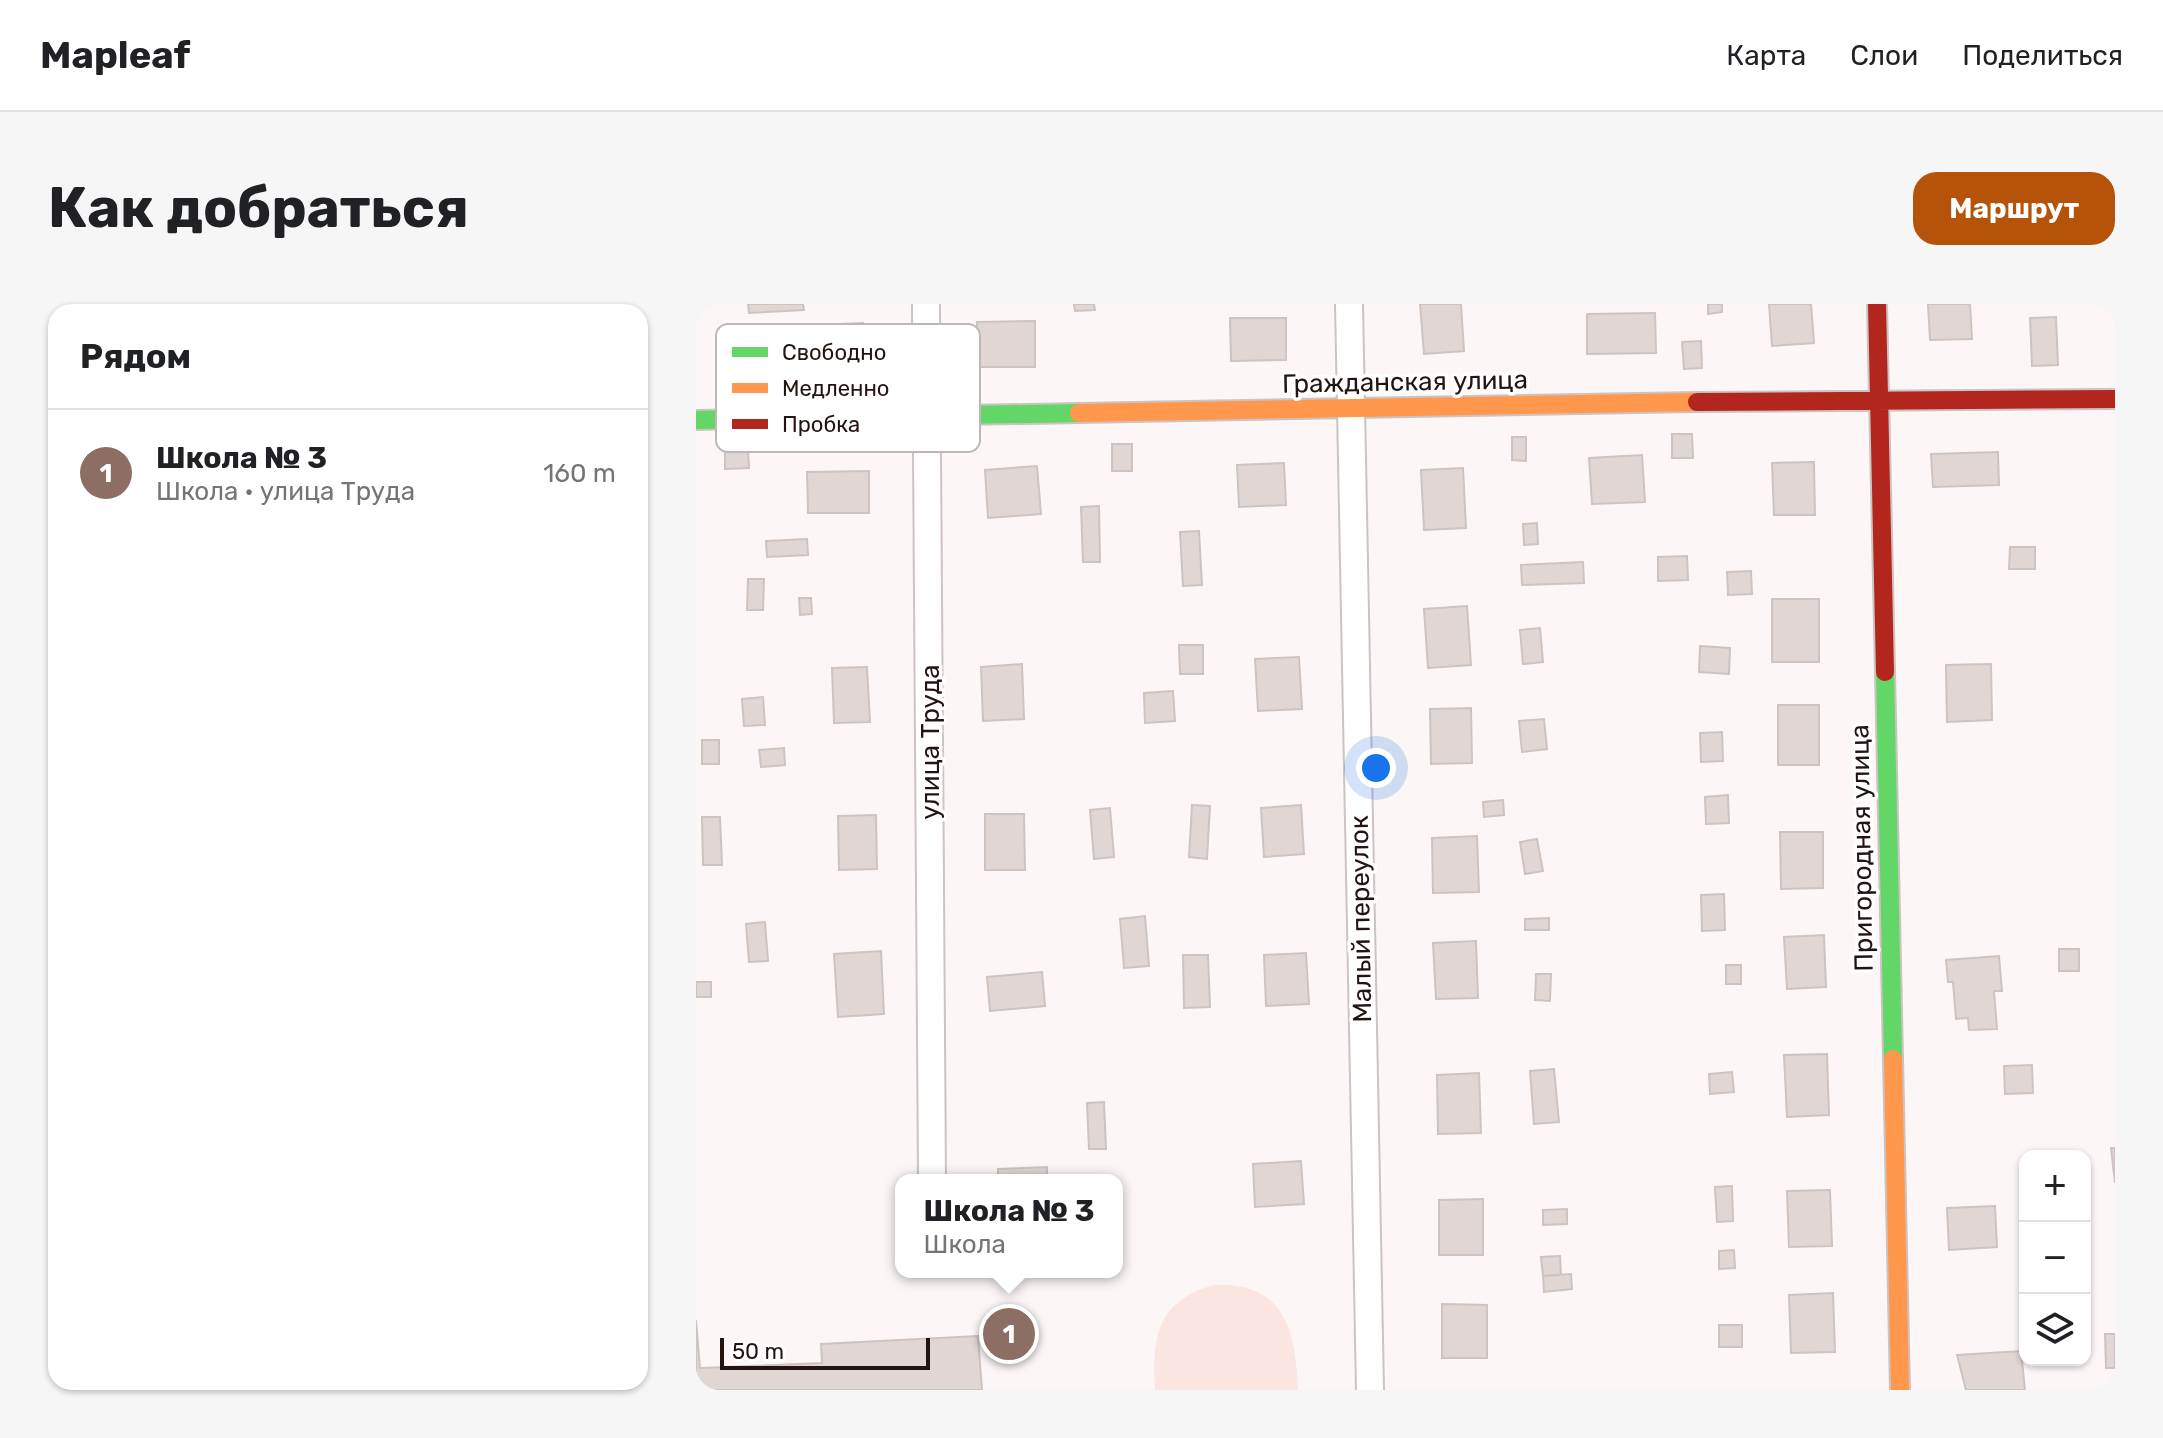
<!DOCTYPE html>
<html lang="ru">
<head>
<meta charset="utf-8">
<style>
	:root { --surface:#fff; --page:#f6f6f6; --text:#202124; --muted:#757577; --line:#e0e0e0; --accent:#b45309 }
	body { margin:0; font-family:Rubik,sans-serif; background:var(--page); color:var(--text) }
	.controls { position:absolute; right:24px; bottom:24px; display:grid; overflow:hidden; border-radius:16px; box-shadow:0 2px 6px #0004 }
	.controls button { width:72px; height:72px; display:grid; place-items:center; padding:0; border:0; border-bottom:2px solid var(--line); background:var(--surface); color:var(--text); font:40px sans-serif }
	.scale { position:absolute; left:24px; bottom:20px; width:210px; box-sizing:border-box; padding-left:8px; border:4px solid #221411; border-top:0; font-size:22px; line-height:28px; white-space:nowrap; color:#221411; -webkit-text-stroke:6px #fff; paint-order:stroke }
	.you { position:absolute; left:680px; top:464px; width:28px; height:28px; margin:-20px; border:6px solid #fff; border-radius:50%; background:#1a73e8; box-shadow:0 0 0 12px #1a73e833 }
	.badge { display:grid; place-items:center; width:52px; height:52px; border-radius:50%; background:var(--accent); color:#fff; font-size:26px; font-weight:700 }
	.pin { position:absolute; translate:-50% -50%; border:4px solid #fff; box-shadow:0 2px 8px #0006 }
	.popup { position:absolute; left:199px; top:870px; width:228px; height:104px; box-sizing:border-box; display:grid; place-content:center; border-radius:16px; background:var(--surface); filter:drop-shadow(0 2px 6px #0005); font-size:26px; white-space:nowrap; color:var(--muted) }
	.popup b { font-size:30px; color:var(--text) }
	.popup::after { content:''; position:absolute; left:50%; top:100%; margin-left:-16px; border:16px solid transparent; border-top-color:var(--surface) }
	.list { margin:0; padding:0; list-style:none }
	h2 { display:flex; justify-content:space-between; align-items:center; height:104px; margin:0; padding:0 32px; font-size:34px }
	h2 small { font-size:26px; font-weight:400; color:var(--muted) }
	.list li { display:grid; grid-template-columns:52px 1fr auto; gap:24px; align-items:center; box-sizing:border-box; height:128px; padding:0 32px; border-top:2px solid var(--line) }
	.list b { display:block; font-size:30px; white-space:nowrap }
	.list p { margin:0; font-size:26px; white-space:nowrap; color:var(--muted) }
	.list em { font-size:26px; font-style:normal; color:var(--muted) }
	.icon { flex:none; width:44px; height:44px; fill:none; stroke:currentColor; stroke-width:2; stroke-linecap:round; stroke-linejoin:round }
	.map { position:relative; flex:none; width:1419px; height:1086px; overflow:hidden; border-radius:24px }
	header { display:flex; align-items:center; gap:48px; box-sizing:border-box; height:112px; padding:0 40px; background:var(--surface); border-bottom:2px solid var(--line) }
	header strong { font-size:38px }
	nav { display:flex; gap:44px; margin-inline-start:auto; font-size:28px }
	.intro { display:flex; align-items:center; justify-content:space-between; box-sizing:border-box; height:192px; padding:0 48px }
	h1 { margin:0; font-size:56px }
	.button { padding:20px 36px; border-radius:24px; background:var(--accent); color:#fff; font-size:28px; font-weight:700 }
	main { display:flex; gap:48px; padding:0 48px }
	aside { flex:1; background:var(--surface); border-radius:24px; box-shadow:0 2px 6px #0004 }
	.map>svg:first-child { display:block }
	.green { fill:#fbe5e1 }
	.building { fill:#e0d7d5; stroke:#cdc3c1; stroke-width:2 }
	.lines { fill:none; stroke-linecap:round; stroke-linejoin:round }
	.street-casing { stroke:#cdc3c1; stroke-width:30 }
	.fast-casing { stroke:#cdc3c1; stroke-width:22 }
	.slow-casing { stroke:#cdc3c1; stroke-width:22 }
	.jam-casing { stroke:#cdc3c1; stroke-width:22 }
	.street { stroke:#fffefe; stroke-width:26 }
	.fast { stroke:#63d668; stroke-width:18 }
	.slow { stroke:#ff974d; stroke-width:18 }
	.jam { stroke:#b3261e; stroke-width:18 }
	.labels { text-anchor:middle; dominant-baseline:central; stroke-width:7; stroke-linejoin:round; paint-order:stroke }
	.street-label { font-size:26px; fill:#221411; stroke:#fff }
	.key { fill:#fff; stroke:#bdb8b8; stroke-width:2 }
	.key-label { font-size:22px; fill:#221411 }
</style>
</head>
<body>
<header>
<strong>Mapleaf</strong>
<nav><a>Карта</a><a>Слои</a><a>Поделиться</a></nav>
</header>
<div class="intro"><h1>Как добраться</h1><a class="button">Маршрут</a></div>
<main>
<aside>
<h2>Рядом<small></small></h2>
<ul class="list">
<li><span class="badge" style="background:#8d6e63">1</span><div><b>Школа № 3</b><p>Школа · улица Труда</p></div><em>160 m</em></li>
</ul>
</aside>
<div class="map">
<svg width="1419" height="1086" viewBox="0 0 1419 1086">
	<rect width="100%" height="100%" fill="#fcf7f6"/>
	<path class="green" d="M 517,981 C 590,978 599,1026 602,1086 L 459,1086 C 456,1034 460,998 517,981 Z"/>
	<path class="building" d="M 52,0 L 107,0 L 108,6 L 53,9 Z
		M 378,0 L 398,0 L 399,6 L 379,7 Z
		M 724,0 L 765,0 L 768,47 L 728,50 Z
		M 1012,0 L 1026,0 L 1026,8 L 1012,10 Z
		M 1073,0 L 1115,0 L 1118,39 L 1076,42 Z
		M 1232,0 L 1274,0 L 1276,35 L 1234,36 Z
		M 959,9 L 960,49 L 891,50 L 891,10 Z
		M 1360,13 L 1362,61 L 1336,62 L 1334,14 Z
		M 534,14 L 590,14 L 590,56 L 535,57 Z
		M 339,17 L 339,63 L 282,63 L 281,18 Z
		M 167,19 L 169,63 L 124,65 L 122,21 Z
		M 1005,37 L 1006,64 L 988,65 L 986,38 Z
		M 976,130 L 996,130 L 997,154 L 976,154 Z
		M 816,133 L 830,133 L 830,157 L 816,156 Z
		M 416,140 L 436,140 L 436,167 L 416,167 Z
		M 52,146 L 53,164 L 29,165 L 29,147 Z
		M 1302,148 L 1303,181 L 1237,183 L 1235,150 Z
		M 946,151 L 949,198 L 896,200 L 893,154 Z
		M 1118,158 L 1119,211 L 1078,211 L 1076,159 Z
		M 588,159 L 590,201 L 543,203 L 541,161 Z
		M 341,162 L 345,210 L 292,214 L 289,166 Z
		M 767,164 L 770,224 L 728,226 L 725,166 Z
		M 173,167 L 173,209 L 112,209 L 111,168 Z
		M 403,202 L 404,258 L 387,258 L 385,203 Z
		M 841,219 L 842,240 L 828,241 L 827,220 Z
		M 503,227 L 506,281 L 487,282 L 484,228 Z
		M 111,235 L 112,251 L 71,253 L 70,237 Z
		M 1314,243 L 1339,243 L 1339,265 L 1313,265 Z
		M 991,252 L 992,276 L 962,277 L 962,253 Z
		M 887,258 L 888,279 L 826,281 L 825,261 Z
		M 1055,267 L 1056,290 L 1032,291 L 1031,268 Z
		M 52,275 L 68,275 L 67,306 L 51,306 Z
		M 103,294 L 115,294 L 116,310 L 104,311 Z
		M 1076,295 L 1123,295 L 1123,358 L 1076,358 Z
		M 771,302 L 775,361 L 732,364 L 728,305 Z
		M 844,324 L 847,358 L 827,360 L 824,326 Z
		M 483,341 L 507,341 L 507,370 L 484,370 Z
		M 1004,342 L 1034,344 L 1033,370 L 1003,368 Z
		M 603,353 L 606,405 L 562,407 L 559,355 Z
		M 326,360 L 328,415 L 287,417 L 285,363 Z
		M 1295,360 L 1296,416 L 1251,418 L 1250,361 Z
		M 171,363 L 174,418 L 138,419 L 136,364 Z
		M 477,387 L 479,417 L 449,419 L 448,389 Z
		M 67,393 L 69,421 L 48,422 L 46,395 Z
		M 1082,401 L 1123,401 L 1123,461 L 1082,461 Z
		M 775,404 L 776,459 L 735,460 L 734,405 Z
		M 848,415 L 851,445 L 826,448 L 823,417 Z
		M 1026,428 L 1027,457 L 1005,458 L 1004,429 Z
		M 6,436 L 23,436 L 23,460 L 6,460 Z
		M 88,444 L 89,461 L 65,463 L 63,446 Z
		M 1032,491 L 1033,519 L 1010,520 L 1009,493 Z
		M 807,496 L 808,511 L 788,513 L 787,498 Z
		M 496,501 L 514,502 L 511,555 L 493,553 Z
		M 605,501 L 608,550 L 568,553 L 565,504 Z
		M 414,504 L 418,553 L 398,555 L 394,506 Z
		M 289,510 L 328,510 L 329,566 L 289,566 Z
		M 180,511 L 181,565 L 143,566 L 142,512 Z
		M 6,513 L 24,513 L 26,561 L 7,561 Z
		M 1084,528 L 1127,528 L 1127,584 L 1085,585 Z
		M 781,532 L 783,588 L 737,589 L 736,534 Z
		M 841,535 L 847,567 L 829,570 L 824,538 Z
		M 1028,590 L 1029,626 L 1006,627 L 1005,591 Z
		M 449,612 L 453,662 L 428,664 L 424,615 Z
		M 853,614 L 853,626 L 829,626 L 829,615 Z
		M 69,618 L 72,657 L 53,658 L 50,620 Z
		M 1128,631 L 1130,683 L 1091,685 L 1088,633 Z
		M 780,637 L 782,694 L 740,695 L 737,639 Z
		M 1363,645 L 1383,645 L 1383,667 L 1363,667 Z
		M 185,647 L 188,710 L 142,713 L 138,650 Z
		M 610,649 L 613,700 L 570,702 L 568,651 Z
		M 487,651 L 512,651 L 514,703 L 488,704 Z
		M 1303,652 L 1306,687 L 1298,687 L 1301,725 L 1273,726 L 1272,714 L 1260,715 L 1257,678 L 1252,678 L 1250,656 Z
		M 1030,661 L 1045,661 L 1045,680 L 1030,680 Z
		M 346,668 L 349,702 L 294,707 L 291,673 Z
		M 840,670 L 855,670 L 854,697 L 839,696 Z
		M 0,678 L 15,678 L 15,693 L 0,693 Z
		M 1131,750 L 1133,811 L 1091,813 L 1088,751 Z
		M 1336,761 L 1337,789 L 1309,790 L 1308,762 Z
		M 858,765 L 863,818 L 838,820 L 834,767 Z
		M 1036,768 L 1038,788 L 1014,790 L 1013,770 Z
		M 783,769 L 785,829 L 742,830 L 741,771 Z
		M 408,798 L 410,845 L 393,845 L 391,799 Z
		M 1415,844 L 1419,844 L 1419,879 Z
		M 605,857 L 608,900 L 559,903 L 557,860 Z
		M 351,863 L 351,876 L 302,876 L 302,865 Z
		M 1036,882 L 1037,917 L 1021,918 L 1019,883 Z
		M 1134,886 L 1136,942 L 1093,943 L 1091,887 Z
		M 787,895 L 787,951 L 743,951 L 743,896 Z
		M 1299,902 L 1301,943 L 1253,946 L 1251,904 Z
		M 871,905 L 871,920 L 847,921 L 847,906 Z
		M 1038,946 L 1039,964 L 1023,965 L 1023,947 Z
		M 864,952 L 865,971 L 847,972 L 845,953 Z
		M 875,970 L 876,985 L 848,988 L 847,972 Z
		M 1137,989 L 1139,1048 L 1095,1049 L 1093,991 Z
		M 746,1000 L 791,1001 L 791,1054 L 746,1054 Z
		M 0,1016 L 4,1064 L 126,1059 L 125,1040 L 282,1032 L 286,1086 L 0,1086 Z
		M 1023,1021 L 1046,1021 L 1046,1043 L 1023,1043 Z
		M 1409,1030 L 1419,1030 L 1419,1064 L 1410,1064 Z
		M 1325,1047 L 1329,1086 L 1270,1086 L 1261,1051 Z"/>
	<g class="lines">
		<defs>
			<path id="street" d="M 230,0 L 236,876
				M 653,0 L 674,1086"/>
			<path id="fast" d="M 0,116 L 383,109
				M 1189,368 L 1197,755"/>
			<path id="slow" d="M 383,109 L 1001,98
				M 1197,755 L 1204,1086"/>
			<path id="jam" d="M 1181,0 L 1189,368
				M 1001,98 L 1419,95"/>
		</defs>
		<use href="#street" class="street-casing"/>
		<use href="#fast" class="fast-casing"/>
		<use href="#slow" class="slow-casing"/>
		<use href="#jam" class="jam-casing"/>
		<use href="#street" class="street"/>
		<use href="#fast" class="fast"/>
		<use href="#slow" class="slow"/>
		<use href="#jam" class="jam"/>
	</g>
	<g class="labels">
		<g class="street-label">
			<text transform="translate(709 78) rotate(-1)">Гражданская улица</text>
			<text transform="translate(234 438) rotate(-90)">улица Труда</text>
			<text transform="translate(1166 544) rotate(-91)">Пригородная улица</text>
			<text transform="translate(665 615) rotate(-91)">Малый переулок</text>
		</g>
	</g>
	<rect x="20" y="20" width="264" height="128" rx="12" class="key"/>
	<rect x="36" y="43" width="36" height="10" fill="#63d668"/>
	<rect x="36" y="79" width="36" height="10" fill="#ff974d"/>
	<rect x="36" y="115" width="36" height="10" fill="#b3261e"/>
	<g class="key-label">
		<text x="86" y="56">Свободно</text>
		<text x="86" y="92">Медленно</text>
		<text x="86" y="128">Пробка</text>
	</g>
</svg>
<div class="controls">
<button>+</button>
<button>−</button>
<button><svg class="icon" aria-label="layers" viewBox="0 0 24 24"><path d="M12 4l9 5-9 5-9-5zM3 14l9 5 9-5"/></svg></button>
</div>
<div class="scale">50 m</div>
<div class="you"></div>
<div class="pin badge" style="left:313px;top:1030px;background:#8d6e63">1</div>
<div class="popup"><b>Школа № 3</b>Школа</div>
</div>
</main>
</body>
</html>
